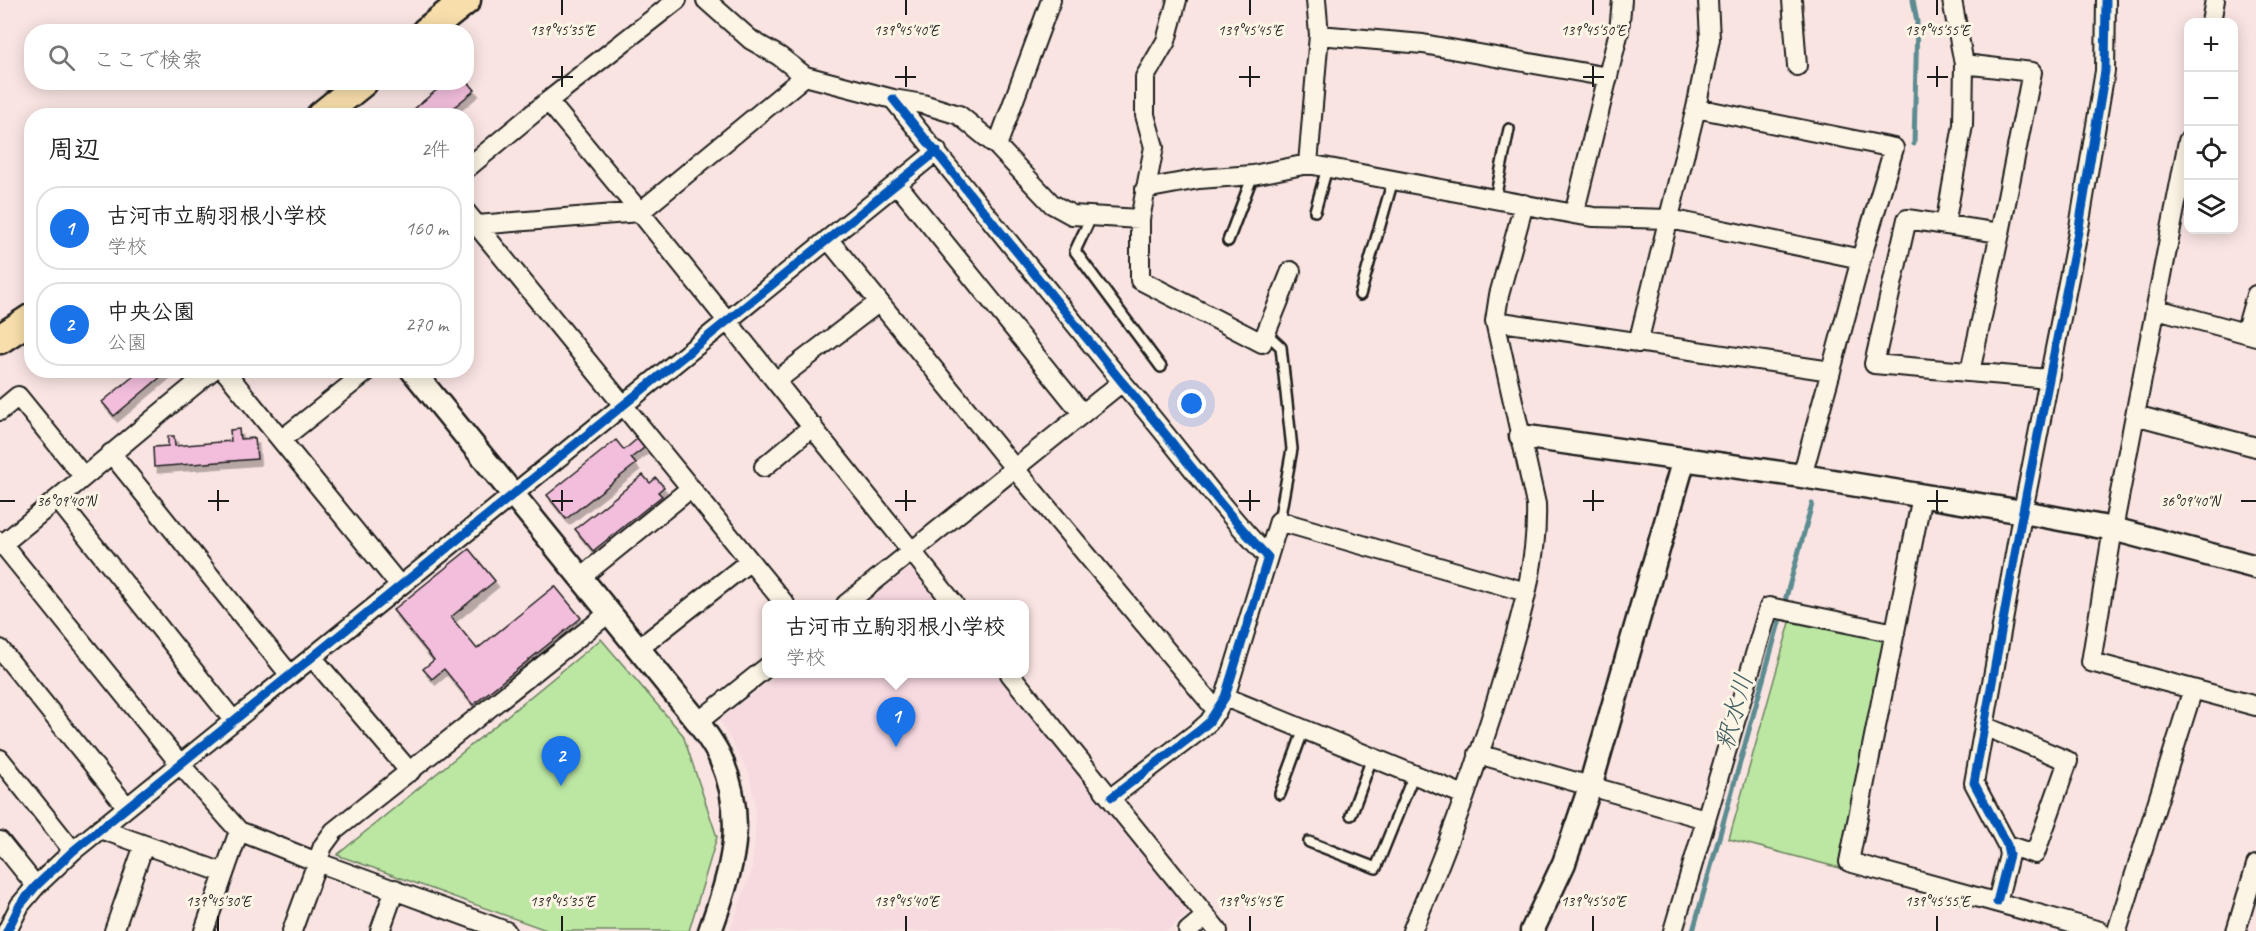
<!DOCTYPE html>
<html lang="ja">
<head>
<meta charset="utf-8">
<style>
	:root { --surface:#fff; --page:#f6f6f6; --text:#222; --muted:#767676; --line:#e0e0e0; --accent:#1a73e8 }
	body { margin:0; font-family:Caveat,"Klee One",sans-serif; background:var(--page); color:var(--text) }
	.controls { position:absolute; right:18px; top:18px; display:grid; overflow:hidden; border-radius:12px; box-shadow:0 3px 15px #0003 }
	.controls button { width:54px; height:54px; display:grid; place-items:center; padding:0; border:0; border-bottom:2px solid var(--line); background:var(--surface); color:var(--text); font:30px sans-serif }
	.you { position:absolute; left:1192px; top:404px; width:21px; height:21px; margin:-15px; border:4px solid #fff; border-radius:50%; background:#1a73e8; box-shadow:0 0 0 9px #1a73e833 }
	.badge { display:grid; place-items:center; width:39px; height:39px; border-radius:50%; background:var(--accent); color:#fff; font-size:20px; font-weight:700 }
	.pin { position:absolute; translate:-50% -50px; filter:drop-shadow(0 2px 3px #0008) }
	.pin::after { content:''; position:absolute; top:32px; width:21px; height:18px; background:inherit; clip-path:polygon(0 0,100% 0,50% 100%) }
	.popup { position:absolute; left:762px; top:600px; width:267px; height:78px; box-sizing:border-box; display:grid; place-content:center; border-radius:12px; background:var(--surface); filter:drop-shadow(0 2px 4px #0005); font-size:20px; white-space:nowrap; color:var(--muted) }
	.popup b { font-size:22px; color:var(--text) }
	.popup::after { content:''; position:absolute; left:50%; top:100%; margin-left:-12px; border:12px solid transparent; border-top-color:var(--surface) }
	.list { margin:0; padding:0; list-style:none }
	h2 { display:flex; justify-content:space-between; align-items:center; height:78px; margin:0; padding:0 24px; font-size:26px }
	h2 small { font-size:20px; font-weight:400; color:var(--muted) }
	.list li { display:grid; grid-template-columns:39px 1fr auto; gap:18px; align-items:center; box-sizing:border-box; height:84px; margin:0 12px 12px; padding:0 12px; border:2px solid var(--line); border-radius:24px }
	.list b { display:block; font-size:22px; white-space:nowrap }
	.list p { margin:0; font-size:20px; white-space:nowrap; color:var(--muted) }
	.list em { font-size:20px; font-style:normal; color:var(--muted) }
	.icon { flex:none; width:33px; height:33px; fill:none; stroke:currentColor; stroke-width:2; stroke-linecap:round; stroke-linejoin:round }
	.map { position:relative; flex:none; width:2256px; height:931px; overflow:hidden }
	.search { position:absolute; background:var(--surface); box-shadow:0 3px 15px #0003; left:24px; top:24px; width:450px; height:66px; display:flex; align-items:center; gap:15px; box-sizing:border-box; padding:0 21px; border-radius:24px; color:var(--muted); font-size:22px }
	.panel { position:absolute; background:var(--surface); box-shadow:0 3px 15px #0003; left:24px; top:108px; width:450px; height:270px; border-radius:24px }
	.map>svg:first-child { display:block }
	.built { fill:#f7d9e0 }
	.green { fill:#bce7a3; stroke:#6c8260; stroke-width:1.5 }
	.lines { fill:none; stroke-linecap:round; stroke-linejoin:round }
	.stream { stroke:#5c8c91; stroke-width:5 }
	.building { fill:#f2bedc; stroke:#1c1c1c; stroke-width:1.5; filter:url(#shadow) }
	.service-casing { stroke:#1c1c1c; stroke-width:14 }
	.minor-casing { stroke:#1c1c1c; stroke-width:22 }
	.tertiary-casing { stroke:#1c1c1c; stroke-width:27 }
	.primary-casing { stroke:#1c1c1c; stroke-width:33 }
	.service { stroke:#fcf5e5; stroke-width:9 }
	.minor { stroke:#fcf5e5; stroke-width:18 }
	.tertiary { stroke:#fcf5e5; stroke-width:22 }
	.primary { stroke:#f8deab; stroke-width:28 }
	.cycleway-casing { stroke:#fcf5e5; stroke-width:13 }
	.cycleway { stroke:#0057b8; stroke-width:9 }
	.ticks { fill:none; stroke:#1c1c1c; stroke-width:2 }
	.labels { text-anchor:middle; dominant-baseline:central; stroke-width:6; stroke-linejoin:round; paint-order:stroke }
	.water-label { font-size:26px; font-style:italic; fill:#415d60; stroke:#fcf5e5 }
	.ticks-label { font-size:15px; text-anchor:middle; fill:#1c1c1c; stroke:#fcf5e5; stroke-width:6; stroke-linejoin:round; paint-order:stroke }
</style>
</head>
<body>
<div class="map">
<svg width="2256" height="931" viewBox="0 0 2256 931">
	<defs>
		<filter id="shadow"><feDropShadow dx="3.5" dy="6" stdDeviation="0" flood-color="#0004"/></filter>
	</defs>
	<rect width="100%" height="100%" fill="#f9e4e2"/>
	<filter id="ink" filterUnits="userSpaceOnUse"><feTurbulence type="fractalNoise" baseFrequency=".0167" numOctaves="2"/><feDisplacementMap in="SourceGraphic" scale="12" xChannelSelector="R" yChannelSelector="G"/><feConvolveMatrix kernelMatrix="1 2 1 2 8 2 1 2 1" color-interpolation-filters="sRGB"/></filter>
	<g filter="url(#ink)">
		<path class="built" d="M 908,570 L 915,570 L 943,604 L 865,604 Z
			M 778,674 L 998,674 L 1188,908 L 1186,915 L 1167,931 L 730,931 L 752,871 L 755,840 L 755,801 L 749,773 L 720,720 Z"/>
		<path class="green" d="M 1793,612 L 1893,638 L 1844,869 L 1729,839 Z
			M 601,639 L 683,735 L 717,837 L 689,931 L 549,931 L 337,855 Z"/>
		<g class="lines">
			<path class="stream" d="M 1913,0 L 1917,22 L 1914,144
				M 1693,931 L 1812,504"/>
		</g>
		<path class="building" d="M 466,80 L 475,90 L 443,116 L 406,116 L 446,82 L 466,82 Z
			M 141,370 L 169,370 L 114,416 L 102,402 Z
			M 239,429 L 240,439 L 255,438 L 257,459 L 154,467 L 153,447 L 168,446 L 168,436 L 174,436 L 175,446 L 231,441 L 230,430 Z
			M 637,439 L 644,448 L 631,458 L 636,464 L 566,519 L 547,495 L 616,440 L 624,450 Z
			M 643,475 L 650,483 L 656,478 L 664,487 L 658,492 L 662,496 L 593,551 L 575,529 Z
			M 469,549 L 495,581 L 451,617 L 477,649 L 555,586 L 581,618 L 473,705 L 444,669 L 432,679 L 423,669 L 434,660 L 393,610 Z"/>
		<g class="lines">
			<defs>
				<path id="service" d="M 1495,199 L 1509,129
					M 1315,211 L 1327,168
					M 1091,217 L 1075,251 L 1161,367
					M 1228,241 L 1253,175
					M 1360,295 L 1393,180
					M 1266,333 L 1281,347 L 1292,449 L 1279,521
					M 1280,794 L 1304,729
					M 1351,815 L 1372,758
					M 1309,842 L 1376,868 L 1414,774"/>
				<path id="minor" d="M 706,0 L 751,40 L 779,56 L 805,76 L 893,99 L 923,104 L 959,115 L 997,146 L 1052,204 L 1072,215 L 1140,219
					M 1177,0 L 1166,41 L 1145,77 L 1145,115 L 1154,147 L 1140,219 L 1140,280 L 1262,343 L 1291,271
					M 1792,0 L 1797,66
					M 1952,0 L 1964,64 L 2032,72 L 2000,233 L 1907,219 L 1874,364 L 2049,379
					M 2211,22 L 2215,0
					M 1319,35 L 1423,44 L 1608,77
					M 893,99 L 1122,382 C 1172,439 1215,502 1268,557 L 1225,697 L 1209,722 L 1200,730 L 1112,797
					M 548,101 L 640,212 L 954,604
					M 1696,108 L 1894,148 L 1861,259 L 1831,371
					M 2188,141 L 2113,529 L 2091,662 L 2256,706
					M 997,146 L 1051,0
					M 1308,164 L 1319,35 L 1316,0
					M 466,169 L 548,101 L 677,0
					M 897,184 L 1082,413
					M 1145,189 L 1199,179 L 1253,175 L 1308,164 L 1574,214 L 1619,31 L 1622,0
					M 466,212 L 785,604
					M 1574,214 L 1594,217 L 1670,219 L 1861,259
					M 477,225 L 640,212 L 805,76
					M 1945,225 L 1963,125 L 1964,64
					M 828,239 L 1015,469 L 1217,711
					M 2157,309 L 2256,336
					M 1495,321 L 1831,371 L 1802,476
					M 2245,333 L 2256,295
					M 1638,343 L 1696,108 L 1710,39 L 1708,0
					M 224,370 L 400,586
					M 1970,372 L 2000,233
					M 776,381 L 879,302
					M 0,411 L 18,396 L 84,477
					M 2135,415 L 2256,447
					M 281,440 L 369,370
					M 111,453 L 290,675
					M 764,467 L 813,426
					M 1922,496 L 1849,862 L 2100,931
					M 58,500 L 233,720
					M 0,541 L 180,764 L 239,831 L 317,862 L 506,931
					M 0,546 C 72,488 141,428 213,370
					M 1268,557 L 1279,521 L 1526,592
					M 580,578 L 691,488
					M 846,604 L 1122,382
					M 0,649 L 127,807
					M 638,649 L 750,561
					M 312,657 L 410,772
					M 1010,674 L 1218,931
					M 1225,697 L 1464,795
					M 698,722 L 767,667
					M 1984,726 L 2068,761 L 2035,854 L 2007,845
					M 1478,754 L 1705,819
					M 0,759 L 73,851
					M 100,829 L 224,873
					M 0,841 L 36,886
					M 1997,902 L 2009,855 L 2007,845 L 1974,783 L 2020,526 L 2079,227 L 2105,71 L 2106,0
					M 7,931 L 20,905 L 36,886 L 73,851 L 937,151
					M 114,931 L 144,845
					M 204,931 L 239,831
					M 292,931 L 323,846 L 334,831 L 609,613
					M 380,931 L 395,889
					M 1188,931 L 1206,916
					M 1412,931 C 1449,845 1481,755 1507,665 C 1522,613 1538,559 1536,504 L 1495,321 L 1499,295 L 1524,204
					M 1673,931 L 1769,607 L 1895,633
					M 2117,931 L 2193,689
					M 2236,931 L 2256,865"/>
				<path id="tertiary" d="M 412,370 L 698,722 C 705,733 714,744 720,757 C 748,819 732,870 710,931
					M 1521,436 L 1802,476 L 2023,512 L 2113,529 L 2256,567
					M 1532,931 L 1564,863 L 1590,787 L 1684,459"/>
				<path id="primary" d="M 426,32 L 466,0
					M 321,116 L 363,82
					M 0,339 L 32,318"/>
			</defs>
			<use href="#service" class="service-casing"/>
			<use href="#minor" class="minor-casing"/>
			<use href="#tertiary" class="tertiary-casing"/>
			<use href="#primary" class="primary-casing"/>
			<use href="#service" class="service"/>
			<use href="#minor" class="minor"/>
			<use href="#tertiary" class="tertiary"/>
			<use href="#primary" class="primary"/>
			<defs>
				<path id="cycleway" d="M 893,99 L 1122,382 C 1172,439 1215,502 1268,557 L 1225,697 L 1209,722 L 1200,730 L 1112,797
					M 1997,902 L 2009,855 L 2007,845 L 1974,783 L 2020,526 L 2079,227 L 2105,71 L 2106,0
					M 7,931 L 20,905 L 36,886 L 73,851 L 937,151"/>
			</defs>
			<use href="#cycleway" class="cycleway-casing"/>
			<use href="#cycleway" class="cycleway"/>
		</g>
	</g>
	<path class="ticks" d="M 562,0 L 562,15M 906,0 L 906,15M 1250,0 L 1250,15M 1593,0 L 1593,15M 1937,0 L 1937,15M 562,66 L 562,87M 906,66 L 906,87M 1250,66 L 1250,87M 1593,66 L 1593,87M 1937,66 L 1937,87M 552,77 L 573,77M 895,77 L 916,77M 1239,77 L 1260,77M 1583,77 L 1604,77M 1927,77 L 1948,77M 218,490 L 218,511M 562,490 L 562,511M 906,490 L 906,511M 1250,490 L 1250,511M 1593,490 L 1593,511M 1937,490 L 1937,511M 0,501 L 15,501M 208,501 L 229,501M 552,501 L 573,501M 895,501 L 916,501M 1239,501 L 1260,501M 1583,501 L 1604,501M 1927,501 L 1948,501M 2241,501 L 2256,501M 218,916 L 218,931M 562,916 L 562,931M 906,916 L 906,931M 1250,916 L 1250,931M 1593,916 L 1593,931M 1937,916 L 1937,931"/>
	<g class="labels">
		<g class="water-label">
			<text transform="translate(1734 712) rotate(-74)">釈水川</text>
		</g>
	</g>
	<g class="ticks-label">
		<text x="562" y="35">139°45'35"E</text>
		<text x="906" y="35">139°45'40"E</text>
		<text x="1250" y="35">139°45'45"E</text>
		<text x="1593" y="35">139°45'50"E</text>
		<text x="1937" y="35">139°45'55"E</text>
		<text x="66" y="506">36°09'40"N</text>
		<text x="2190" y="506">36°09'40"N</text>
		<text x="218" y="906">139°45'30"E</text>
		<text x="562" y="906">139°45'35"E</text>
		<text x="906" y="906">139°45'40"E</text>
		<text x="1250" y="906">139°45'45"E</text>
		<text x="1593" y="906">139°45'50"E</text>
		<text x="1937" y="906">139°45'55"E</text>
	</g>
</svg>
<div class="controls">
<button>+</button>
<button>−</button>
<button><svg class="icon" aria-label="locate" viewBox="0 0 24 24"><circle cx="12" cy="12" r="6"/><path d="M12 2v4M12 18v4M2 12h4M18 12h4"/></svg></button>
<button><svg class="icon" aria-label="layers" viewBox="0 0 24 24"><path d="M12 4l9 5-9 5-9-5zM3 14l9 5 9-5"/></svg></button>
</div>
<div class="you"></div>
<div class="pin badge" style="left:896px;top:747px">1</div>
<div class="popup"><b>古河市立駒羽根小学校</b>学校</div>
<div class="pin badge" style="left:561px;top:786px">2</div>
<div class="search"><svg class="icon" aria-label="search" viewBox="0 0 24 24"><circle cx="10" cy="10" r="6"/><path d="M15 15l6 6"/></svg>ここで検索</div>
<section class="panel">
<h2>周辺<small>2件</small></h2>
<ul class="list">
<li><span class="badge">1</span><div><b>古河市立駒羽根小学校</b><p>学校</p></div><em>160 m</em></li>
<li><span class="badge">2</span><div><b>中央公園</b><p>公園</p></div><em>270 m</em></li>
</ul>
</section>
</div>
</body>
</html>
